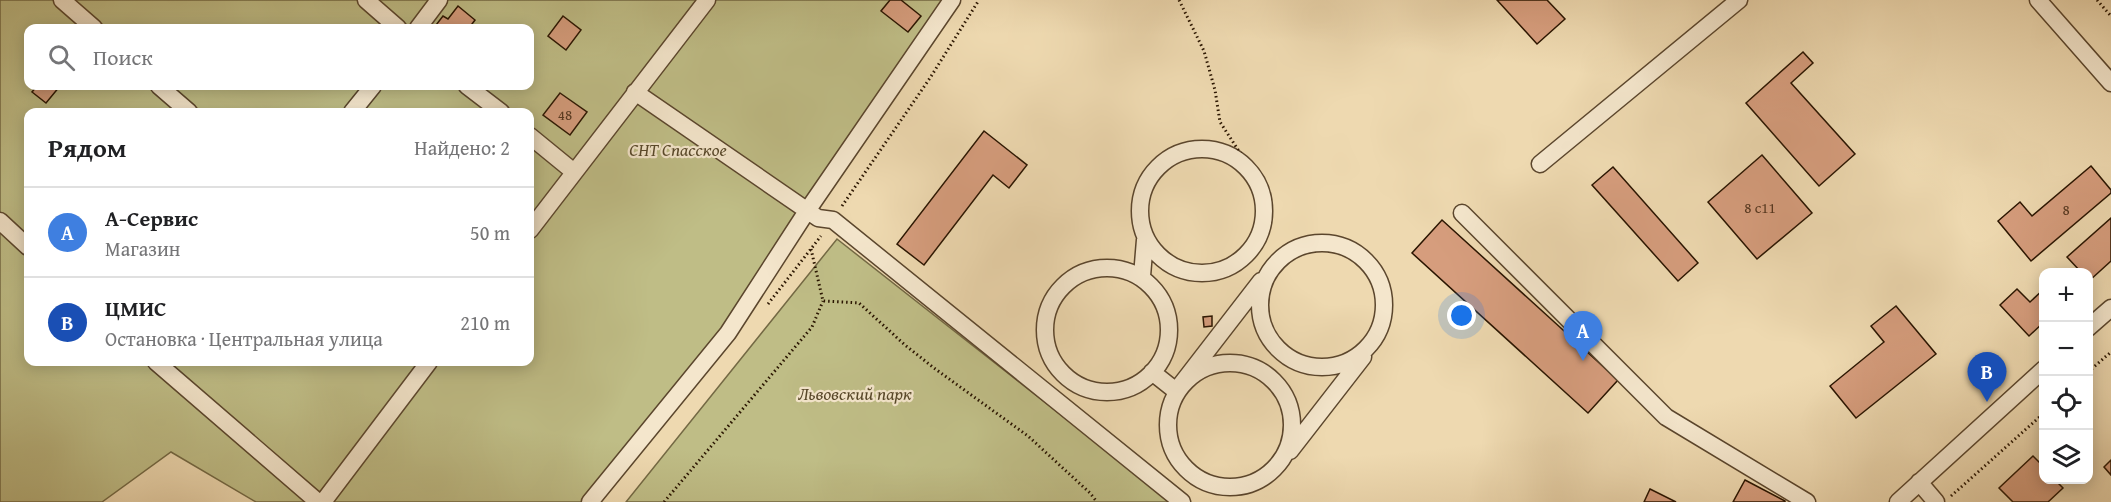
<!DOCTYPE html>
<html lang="ru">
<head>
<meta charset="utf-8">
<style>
	:root { --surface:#fff; --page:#f2f2f2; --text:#202124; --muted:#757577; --line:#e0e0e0; --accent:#db2777 }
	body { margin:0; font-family:"Gentium Book Plus",serif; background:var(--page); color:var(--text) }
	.controls { position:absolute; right:18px; bottom:18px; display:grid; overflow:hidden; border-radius:12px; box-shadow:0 3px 15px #0003 }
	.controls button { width:54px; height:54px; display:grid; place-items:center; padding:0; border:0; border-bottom:2px solid var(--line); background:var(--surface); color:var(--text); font:30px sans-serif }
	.you { position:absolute; left:1462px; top:316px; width:21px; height:21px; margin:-15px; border:4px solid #fff; border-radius:50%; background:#1a73e8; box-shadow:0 0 0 9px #1a73e833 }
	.badge { display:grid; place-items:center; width:39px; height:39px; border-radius:50%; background:var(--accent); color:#fff; font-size:20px; font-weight:700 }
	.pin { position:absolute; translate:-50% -50px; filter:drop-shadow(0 2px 3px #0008) }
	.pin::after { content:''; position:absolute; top:32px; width:21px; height:18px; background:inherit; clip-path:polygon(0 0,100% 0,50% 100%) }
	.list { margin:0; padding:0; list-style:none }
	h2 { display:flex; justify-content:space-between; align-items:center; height:78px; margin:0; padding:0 24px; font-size:26px }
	h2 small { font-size:20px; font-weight:400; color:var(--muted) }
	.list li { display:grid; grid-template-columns:39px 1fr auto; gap:18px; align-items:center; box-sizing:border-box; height:90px; padding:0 24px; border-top:2px solid var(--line) }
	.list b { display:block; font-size:22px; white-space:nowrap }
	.list p { margin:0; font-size:20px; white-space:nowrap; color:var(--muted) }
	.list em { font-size:20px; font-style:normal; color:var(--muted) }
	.icon { flex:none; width:33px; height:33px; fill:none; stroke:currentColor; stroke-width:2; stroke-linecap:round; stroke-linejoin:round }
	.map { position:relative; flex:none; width:2111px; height:502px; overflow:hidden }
	.search { position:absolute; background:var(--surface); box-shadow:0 3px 15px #0003; left:24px; top:24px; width:510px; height:66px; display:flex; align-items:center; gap:15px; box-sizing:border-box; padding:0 21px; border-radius:12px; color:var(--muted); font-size:22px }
	.panel { position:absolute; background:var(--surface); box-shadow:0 3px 15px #0003; left:24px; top:108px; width:510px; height:258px; border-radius:12px }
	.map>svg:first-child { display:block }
	.green { fill:#bfbd86; stroke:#746944; stroke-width:1.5; fill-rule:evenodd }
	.building { fill:#d69d7d; stroke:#2a1501; stroke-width:1.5 }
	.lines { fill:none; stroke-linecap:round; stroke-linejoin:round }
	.minor-casing { stroke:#5b462d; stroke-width:19 }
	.path { stroke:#2a1501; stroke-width:3; stroke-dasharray:1.5 3; stroke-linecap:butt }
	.minor { stroke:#f4e6cc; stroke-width:16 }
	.labels { text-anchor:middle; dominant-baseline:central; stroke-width:4.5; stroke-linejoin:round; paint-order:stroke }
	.number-label { font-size:15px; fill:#553720 }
	.park-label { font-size:18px; font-style:italic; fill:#574729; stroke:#f4e6cc }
</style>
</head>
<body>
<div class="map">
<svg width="2111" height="502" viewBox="0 0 2111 502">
	<rect width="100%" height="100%" fill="#eed9b0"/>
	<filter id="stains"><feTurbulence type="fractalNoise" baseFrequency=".00333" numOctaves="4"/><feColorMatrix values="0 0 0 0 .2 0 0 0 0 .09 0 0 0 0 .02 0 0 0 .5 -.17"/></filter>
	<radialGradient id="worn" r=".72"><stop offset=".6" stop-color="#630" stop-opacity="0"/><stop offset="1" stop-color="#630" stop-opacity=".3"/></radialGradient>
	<path class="green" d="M 0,0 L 946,0 L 837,178 L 598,502 L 256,502 L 171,452 L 102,502 L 0,502 ZM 28,28 L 530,28 L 530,86 L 28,86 ZM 28,112 L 530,112 L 530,362 L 28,362 Z
		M 837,239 L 1172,502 L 626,502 Z"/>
	<path class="building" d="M 890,0 L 901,0 L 921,16 L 908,32 L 881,11 Z
		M 1497,0 L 1547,0 L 1565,19 L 1537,44 Z
		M 458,6 L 475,20 L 469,28 L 440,28 L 436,25 L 443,16 L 448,19 Z
		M 563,16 L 581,30 L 566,50 L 548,36 Z
		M 1803,52 L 1813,63 L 1791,83 L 1855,154 L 1819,186 L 1746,103 Z
		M 37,86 L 60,86 L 46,103 L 32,92 Z
		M 560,93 L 587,112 L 570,135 L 543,115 Z
		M 984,131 L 1027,165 L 1009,188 L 993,175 L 924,265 L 897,244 Z
		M 1762,155 L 1812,213 L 1757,259 L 1708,202 Z
		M 2091,166 L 2111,190 L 2111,193 L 2031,261 L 1998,221 L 2020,202 L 2032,216 Z
		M 1613,167 L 1698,263 L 1678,281 L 1592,185 Z
		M 2111,218 L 2111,261 L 2089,281 L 2088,272 L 2081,272 L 2067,257 Z
		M 1442,220 L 1618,380 L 1588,413 L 1412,253 Z
		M 2017,289 L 2030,302 L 2044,289 L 2044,322 L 2029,336 L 2000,305 Z
		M 1896,306 L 1936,354 L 1856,418 L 1830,386 L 1884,342 L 1871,326 Z
		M 1212,316 L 1212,326 L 1204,327 L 1203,317 Z
		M 2033,456 L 2044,467 L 2044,480 L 2055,480 L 2063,488 L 2048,502 L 2013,502 L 1999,488 Z
		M 2111,460 L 2111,475 L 2104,467 Z
		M 1745,480 L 1785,501 L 1785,502 L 1733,502 Z
		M 1650,489 L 1676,502 L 1644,502 Z"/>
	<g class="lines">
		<defs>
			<path id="minor" d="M 62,0 L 94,28
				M 366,0 L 398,28
				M 2038,0 L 2111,83
				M 418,28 L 439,0
				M 159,86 L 189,112
				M 467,86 L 501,112
				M 635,92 L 818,218 L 833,220 L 1182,502
				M 352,112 L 373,86
				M 530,136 L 574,172
				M1140 211a62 62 0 1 1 124 0a62 62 0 1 1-124 0Z
				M 1540,164 L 1739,0
				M 1462,213 L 1666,417 L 1807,502
				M 0,221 L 28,247
				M 530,230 L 707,0
				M1260 305a62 62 0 1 1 124 0a62 62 0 1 1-124 0Z
				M1045 330a62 62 0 1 1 124 0a62 62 0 1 1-124 0Z
				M 1142,276 L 1145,240
				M 2088,328 L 2111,308
				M 156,362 L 318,502
				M1168 425a62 62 0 1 1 124 0a62 62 0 1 1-124 0Z
				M 1152,372 L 1176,391 L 1261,281
				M 1290,451 L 1363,357
				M 1919,482 L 1936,502
				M 323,502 L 429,362
				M 590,502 L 728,333 L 807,211 L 952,0
				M 1898,502 L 2044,369"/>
		</defs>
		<use href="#minor" class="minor-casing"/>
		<path class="path" d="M 1179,0 L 1204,51 L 1215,90 L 1220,122 L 1259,182
			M 2097,0 L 2111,16
			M 842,206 L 930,78 L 979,0
			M 811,249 L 823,301 L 859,303 L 905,345 L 934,368 L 1028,436 L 1090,493 L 1097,502
			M 768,304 L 821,236
			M 2088,372 L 2111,352
			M 1951,496 L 2044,413
			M 664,502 L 812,327 L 823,301"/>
		<use href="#minor" class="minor"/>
	</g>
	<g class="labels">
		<g class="number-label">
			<text x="565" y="114">48</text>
			<text x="1760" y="207">8 с11</text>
			<text x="2066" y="209">8</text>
		</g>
		<g class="park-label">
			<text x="678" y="149">СНТ Спасское</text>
			<text x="855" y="393">Львовский парк</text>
		</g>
	</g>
	<rect width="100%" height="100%" filter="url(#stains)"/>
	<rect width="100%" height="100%" fill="url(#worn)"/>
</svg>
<div class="controls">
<button>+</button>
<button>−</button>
<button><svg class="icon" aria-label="locate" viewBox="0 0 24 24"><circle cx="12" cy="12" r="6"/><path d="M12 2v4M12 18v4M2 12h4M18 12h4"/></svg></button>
<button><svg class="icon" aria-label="layers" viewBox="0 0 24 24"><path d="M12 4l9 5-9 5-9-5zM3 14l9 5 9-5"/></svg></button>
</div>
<div class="you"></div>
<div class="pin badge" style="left:1583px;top:361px;background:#3f7fe0">A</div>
<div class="pin badge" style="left:1987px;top:402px;background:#1a4fb4">B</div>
<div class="search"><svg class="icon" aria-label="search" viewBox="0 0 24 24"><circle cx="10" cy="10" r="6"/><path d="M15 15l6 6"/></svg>Поиск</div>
<section class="panel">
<h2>Рядом<small>Найдено: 2</small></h2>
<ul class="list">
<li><span class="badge" style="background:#3f7fe0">A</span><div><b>A-Сервис</b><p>Магазин</p></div><em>50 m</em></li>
<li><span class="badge" style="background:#1a4fb4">B</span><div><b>ЦМИС</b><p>Остановка · Центральная улица</p></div><em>210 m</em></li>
</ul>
</section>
</div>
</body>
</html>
